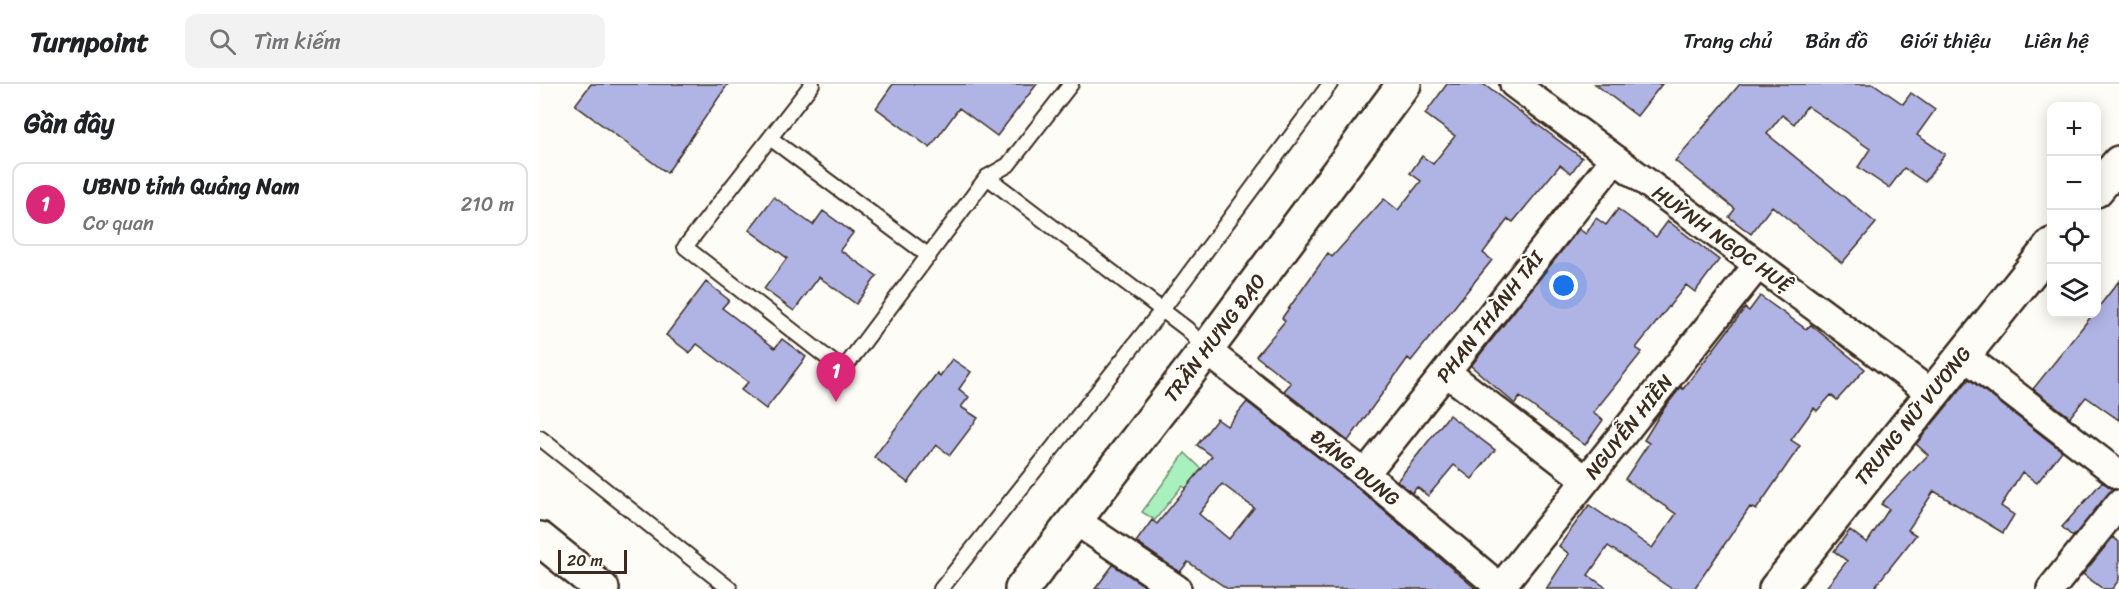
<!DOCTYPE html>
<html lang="vi">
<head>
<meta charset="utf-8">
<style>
	:root { --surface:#fff; --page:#f2f2f2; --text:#202124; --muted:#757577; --line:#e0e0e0; --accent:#db2777 }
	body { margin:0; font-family:Sriracha,sans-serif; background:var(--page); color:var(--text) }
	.controls { position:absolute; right:18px; top:18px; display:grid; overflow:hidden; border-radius:12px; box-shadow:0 3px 15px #0003 }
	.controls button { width:54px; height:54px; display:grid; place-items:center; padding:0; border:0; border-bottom:2px solid var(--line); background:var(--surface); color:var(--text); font:30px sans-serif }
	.scale { position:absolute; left:18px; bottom:15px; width:69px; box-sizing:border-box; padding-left:6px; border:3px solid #3b2a1e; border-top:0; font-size:16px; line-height:21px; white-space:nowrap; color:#3b2a1e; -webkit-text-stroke:4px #fdfcf7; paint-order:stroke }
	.you { position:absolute; left:1024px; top:202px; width:21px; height:21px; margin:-15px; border:4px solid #fff; border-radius:50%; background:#1a73e8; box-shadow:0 0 0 9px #1a73e833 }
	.badge { display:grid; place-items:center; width:39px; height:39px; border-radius:50%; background:var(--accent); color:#fff; font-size:20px; font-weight:700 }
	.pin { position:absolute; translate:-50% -50px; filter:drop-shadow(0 2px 3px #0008) }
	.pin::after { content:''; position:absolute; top:32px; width:21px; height:18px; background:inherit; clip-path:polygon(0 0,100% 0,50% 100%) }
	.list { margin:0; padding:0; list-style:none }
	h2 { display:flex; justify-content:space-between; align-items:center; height:78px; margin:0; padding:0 24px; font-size:26px }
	h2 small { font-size:20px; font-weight:400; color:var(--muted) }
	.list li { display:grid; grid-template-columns:39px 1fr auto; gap:18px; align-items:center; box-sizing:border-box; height:84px; margin:0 12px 12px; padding:0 12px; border:2px solid var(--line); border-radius:12px }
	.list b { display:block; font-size:22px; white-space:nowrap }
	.list p { margin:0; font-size:20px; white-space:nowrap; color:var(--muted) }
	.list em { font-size:20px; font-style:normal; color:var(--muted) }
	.icon { flex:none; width:33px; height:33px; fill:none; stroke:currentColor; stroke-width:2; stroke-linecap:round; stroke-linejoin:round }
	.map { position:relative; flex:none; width:1579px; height:505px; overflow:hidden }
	header { display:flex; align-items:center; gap:36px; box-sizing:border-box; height:84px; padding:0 30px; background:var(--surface); border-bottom:2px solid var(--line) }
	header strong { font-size:28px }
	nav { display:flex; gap:33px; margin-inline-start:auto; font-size:21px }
	.search { width:420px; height:54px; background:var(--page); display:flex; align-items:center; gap:15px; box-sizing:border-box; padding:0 21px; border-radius:12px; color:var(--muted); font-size:22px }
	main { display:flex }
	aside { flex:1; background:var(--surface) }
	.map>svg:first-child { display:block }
	.green { fill:#a8f1bf; stroke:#728e6e; stroke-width:1.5 }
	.building { fill:#b0b4e5; stroke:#3b2a1e; stroke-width:1.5; fill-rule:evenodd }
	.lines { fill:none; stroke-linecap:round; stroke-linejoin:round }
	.service-casing { stroke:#3b2a1e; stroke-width:18 }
	.minor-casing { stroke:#3b2a1e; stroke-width:32 }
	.tertiary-casing { stroke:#3b2a1e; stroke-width:38 }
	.service { stroke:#fdfcf7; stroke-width:14 }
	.minor { stroke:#fdfcf7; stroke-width:27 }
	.tertiary { stroke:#fdfcf7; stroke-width:33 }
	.labels { text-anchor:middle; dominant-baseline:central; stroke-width:4.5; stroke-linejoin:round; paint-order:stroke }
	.street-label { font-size:20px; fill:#3b2a1e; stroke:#fdfcf7 }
</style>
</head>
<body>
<header>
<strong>Turnpoint</strong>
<div class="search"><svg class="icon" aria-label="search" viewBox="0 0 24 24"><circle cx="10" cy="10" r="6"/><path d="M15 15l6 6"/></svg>Tìm kiếm</div>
<nav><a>Trang chủ</a><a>Bản đồ</a><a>Giới thiệu</a><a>Liên hệ</a></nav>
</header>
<main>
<aside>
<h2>Gần đây<small></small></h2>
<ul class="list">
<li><span class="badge">1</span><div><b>UBND tỉnh Quảng Nam</b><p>Cơ quan</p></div><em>210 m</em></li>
</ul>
</aside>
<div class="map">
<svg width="1579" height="505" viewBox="0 0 1579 505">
	<rect width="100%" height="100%" fill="#fdfcf7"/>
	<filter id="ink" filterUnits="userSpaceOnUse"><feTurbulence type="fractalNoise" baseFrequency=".0167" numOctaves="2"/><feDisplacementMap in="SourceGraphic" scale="12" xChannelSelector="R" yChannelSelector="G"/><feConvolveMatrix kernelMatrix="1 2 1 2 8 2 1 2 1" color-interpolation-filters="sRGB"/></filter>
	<g filter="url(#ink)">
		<path class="green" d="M 645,369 L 666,389 L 651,407 L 642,402 L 615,436 L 602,428 Z"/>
		<path class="building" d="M 51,0 L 188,0 L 127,89 L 35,21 Z
			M 353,0 L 497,0 L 457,52 L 419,24 L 390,64 L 336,24 Z
			M 907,0 L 943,0 L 1042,74 L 1031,89 L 1020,81 L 973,138 L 968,135 L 943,169 L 952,176 L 871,277 L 868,274 L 808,357 L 744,307 L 751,299 L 716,272 L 745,237 L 742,234 L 788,169 L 792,173 L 844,115 L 858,126 L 881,97 L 870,89 L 882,72 L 893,80 L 915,52 L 885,30 Z
			M 1055,0 L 1122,0 L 1097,32 Z
			M 1200,0 L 1334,0 L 1363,20 L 1371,9 L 1395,26 L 1377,51 L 1405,70 L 1385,98 L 1364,84 L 1349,104 L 1318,83 L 1330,65 L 1267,22 L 1254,40 L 1242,31 L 1227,50 L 1336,139 L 1302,179 L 1232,122 L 1211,150 L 1189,133 L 1195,125 L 1135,77 Z
			M 234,113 L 273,141 L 283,127 L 313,149 L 300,166 L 337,192 L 316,220 L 279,193 L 254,227 L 224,205 L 247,174 L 209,146 Z
			M 1078,125 L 1116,153 L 1128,137 L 1179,176 L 1155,208 L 1146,201 L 1096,264 L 1102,268 L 1053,329 L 1063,336 L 1045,361 L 980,313 L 975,320 L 931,282 L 1039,145 L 1046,150 L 1056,134 L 1066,141 Z
			M 1579,197 L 1579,336 L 1546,313 L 1530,333 L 1493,305 L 1553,230 L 1557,230 L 1557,225 Z
			M 166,198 L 189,216 L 182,224 L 235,264 L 242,255 L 266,273 L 226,325 L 201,306 L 208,298 L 157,260 L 150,269 L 126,251 Z
			M 1220,212 L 1266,245 L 1271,241 L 1325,285 L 1297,316 L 1291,311 L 1277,327 L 1274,324 L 1251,356 L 1260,362 L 1216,426 L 1210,423 L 1154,505 L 1132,505 L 1068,462 L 1048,491 L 1068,505 L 1006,505 L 1029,470 L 1019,462 L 1049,421 L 1112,464 L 1136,430 L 1085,395 L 1109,359 L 1104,356 L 1122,327 L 1141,303 L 1143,305 L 1205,224 L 1209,227 Z
			M 412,275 L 431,288 L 419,305 L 429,313 L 421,323 L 438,334 L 410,371 L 396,361 L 368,399 L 334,373 L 397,289 L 400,292 Z
			M 1429,295 L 1522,367 L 1497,399 L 1482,388 L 1461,422 L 1474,431 L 1463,449 L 1394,407 L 1368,446 L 1376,451 L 1333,505 L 1285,505 L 1307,477 L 1294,467 L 1310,446 L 1327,459 L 1349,425 L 1341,420 L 1388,371 L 1376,360 Z
			M 707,318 L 815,402 L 936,505 L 688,505 L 648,478 L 640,488 L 596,458 L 612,436 L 617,440 L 672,372 L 657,361 L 677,335 L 687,342 ZM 682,400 L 714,424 L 689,455 L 659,430 Z
			M 909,331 L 955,366 L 932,395 L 914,381 L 888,412 L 877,403 L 872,409 L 857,397 Z
			M 1562,398 L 1574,405 L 1533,453 L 1522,443 Z
			M 1573,453 L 1579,458 L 1579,496 L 1572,505 L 1563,505 L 1543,490 Z
			M 573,481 L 609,505 L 555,505 Z"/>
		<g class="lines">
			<defs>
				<path id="service" d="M 272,0 L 145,163 L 303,286 L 447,93 L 468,81 L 531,0
					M 230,54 L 389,172
					M 447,93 L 647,245 L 666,266
					M 0,354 L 190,505
					M 401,505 L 622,226 L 790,0"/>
				<path id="minor" d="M 974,0 L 1391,309
					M 666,266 L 825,390 L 962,505
					M 1422,270 L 1579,391
					M 906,288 L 1046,396
					M 825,390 L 1074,76
					M 536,437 L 637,505
					M 960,504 L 1217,182
					M 1511,505 L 1579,420"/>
				<path id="tertiary" d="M 1556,106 L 1579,79
					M 0,455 L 62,505
					M 482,505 L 666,266 L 864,0
					M 1236,505 L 1512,161"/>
			</defs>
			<use href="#service" class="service-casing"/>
			<use href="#minor" class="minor-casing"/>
			<use href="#tertiary" class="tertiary-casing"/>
			<use href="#service" class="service"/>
			<use href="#minor" class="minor"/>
			<use href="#tertiary" class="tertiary"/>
		</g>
	</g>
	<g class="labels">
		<g class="street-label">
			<text transform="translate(1182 155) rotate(36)">HUỲNH NGỌC HUỆ</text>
			<text transform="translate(950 233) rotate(-52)">PHAN THÀNH TÀI</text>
			<text transform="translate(675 254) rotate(-53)">TRẦN HƯNG ĐẠO</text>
			<text transform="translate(1373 332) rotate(-51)">TRƯNG NỮ VƯƠNG</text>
			<text transform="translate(1089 343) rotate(-51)">NGUYỄN HIỀN</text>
			<text transform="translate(815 384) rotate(39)">ĐẶNG DUNG</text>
		</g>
	</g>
</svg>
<div class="controls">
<button>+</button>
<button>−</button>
<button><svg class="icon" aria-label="locate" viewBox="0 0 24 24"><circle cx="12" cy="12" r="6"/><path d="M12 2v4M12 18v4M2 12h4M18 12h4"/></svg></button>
<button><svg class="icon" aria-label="layers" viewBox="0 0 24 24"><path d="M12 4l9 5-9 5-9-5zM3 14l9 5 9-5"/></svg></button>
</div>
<div class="scale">20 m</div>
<div class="you"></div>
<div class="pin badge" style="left:296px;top:318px">1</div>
</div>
</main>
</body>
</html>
